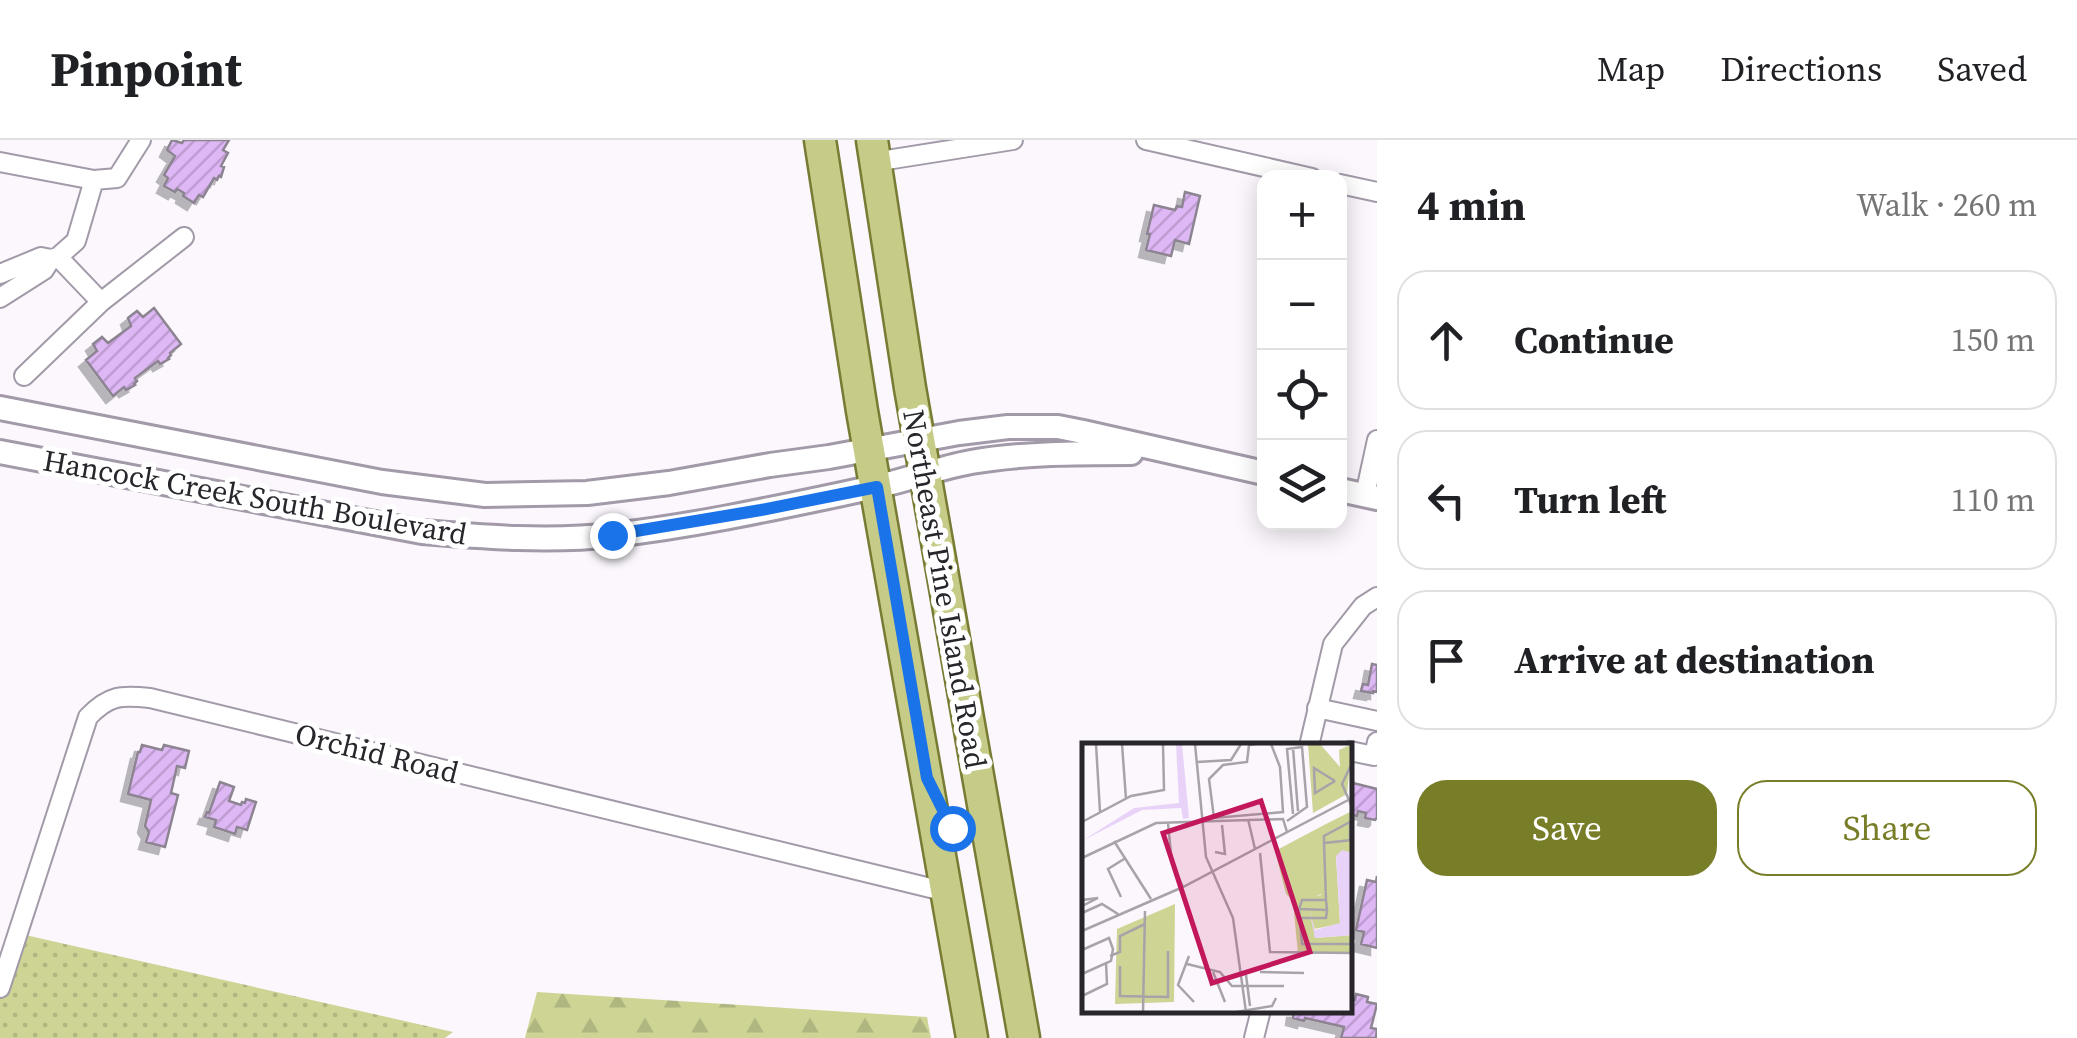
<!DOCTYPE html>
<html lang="en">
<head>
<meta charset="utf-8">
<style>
	:root { --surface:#fff; --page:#f2f2f2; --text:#202124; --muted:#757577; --line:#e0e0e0; --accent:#787e28 }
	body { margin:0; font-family:"Source Serif 4",serif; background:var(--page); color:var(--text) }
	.controls { position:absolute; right:30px; top:30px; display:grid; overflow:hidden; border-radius:20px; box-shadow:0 5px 25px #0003 }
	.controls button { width:90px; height:90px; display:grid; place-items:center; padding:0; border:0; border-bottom:2px solid var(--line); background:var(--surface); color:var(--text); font:50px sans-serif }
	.stop { position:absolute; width:30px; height:30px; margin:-22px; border:8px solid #1a73e8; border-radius:50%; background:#fff }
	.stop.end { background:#1a73e8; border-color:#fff; box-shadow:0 2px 10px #0008 }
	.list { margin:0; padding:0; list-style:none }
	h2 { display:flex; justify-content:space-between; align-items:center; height:130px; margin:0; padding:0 40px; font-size:42px }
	h2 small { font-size:32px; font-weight:400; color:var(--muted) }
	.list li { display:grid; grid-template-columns:65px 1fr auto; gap:30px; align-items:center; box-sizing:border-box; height:140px; margin:0 20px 20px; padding:0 20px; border:2px solid var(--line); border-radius:30px }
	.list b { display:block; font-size:38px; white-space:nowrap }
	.list em { font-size:32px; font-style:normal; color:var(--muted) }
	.actions { display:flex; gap:20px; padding:30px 40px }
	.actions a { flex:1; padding:22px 0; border:2px solid var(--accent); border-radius:30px; text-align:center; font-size:35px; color:var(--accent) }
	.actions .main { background:var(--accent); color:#fff }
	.icon { flex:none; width:55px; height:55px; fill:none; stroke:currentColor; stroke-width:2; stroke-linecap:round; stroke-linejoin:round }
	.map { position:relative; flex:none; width:1377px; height:898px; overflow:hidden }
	header { display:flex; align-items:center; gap:60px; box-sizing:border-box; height:140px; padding:0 50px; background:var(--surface); border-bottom:2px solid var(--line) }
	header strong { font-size:48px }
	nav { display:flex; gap:55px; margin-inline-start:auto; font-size:35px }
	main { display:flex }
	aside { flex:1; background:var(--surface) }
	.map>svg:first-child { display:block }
	.grass { fill:url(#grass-dots) }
	.forest { fill:url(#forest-firs) }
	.building { fill:url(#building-hatch); stroke:#8d8492; stroke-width:2.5; filter:url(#shadow) }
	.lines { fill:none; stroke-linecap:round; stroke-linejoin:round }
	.minor-casing { stroke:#a29aa8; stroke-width:22 }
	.tertiary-casing { stroke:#a29aa8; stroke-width:28 }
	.primary-casing { stroke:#777b33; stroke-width:35 }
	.minor { stroke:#fff; stroke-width:18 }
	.tertiary { stroke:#fff; stroke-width:22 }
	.primary { stroke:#c7cb88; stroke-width:30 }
	.route { stroke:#1a73e8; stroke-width:12 }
	.labels { text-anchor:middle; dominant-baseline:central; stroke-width:10; stroke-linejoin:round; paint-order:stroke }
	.street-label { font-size:30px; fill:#28252b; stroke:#fff }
	.inset-road { fill:none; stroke:#a7a3a9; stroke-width:2.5 }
	.view { fill:#c2185b; fill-opacity:0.15; stroke:#c2185b; stroke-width:5 }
	.inset-edge { fill:none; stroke:#28252b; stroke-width:5 }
</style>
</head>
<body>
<header>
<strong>Pinpoint</strong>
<nav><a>Map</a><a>Directions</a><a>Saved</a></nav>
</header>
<main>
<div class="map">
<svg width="1377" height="898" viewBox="0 0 1377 898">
	<defs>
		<pattern id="grass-dots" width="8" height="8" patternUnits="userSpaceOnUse" patternTransform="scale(2.5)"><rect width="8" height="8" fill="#cdd494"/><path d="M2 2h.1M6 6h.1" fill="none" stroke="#b0b680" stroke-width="1.8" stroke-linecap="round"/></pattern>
		<pattern id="forest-firs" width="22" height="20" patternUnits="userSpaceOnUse" patternTransform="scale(2.5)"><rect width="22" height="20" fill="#cdd494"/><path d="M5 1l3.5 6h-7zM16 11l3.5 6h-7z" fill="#b0b680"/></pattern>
		<pattern id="building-hatch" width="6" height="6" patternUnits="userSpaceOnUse" patternTransform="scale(2.5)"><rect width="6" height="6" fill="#deb7f5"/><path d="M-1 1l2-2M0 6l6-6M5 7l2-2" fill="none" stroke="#be9dd2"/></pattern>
		<filter id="shadow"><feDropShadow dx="-7" dy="7" stdDeviation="0" flood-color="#0004"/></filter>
	</defs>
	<rect width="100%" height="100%" fill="#fbf7fd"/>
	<path class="grass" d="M 12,792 L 453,892 L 445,898 L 0,898 L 0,832 Z"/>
	<path class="forest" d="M 537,852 L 927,877 L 931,898 L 525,898 Z"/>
	<path class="building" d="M 172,0 L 182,3 L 184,0 L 229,0 L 223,10 L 228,13 L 221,26 L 224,27 L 221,37 L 219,36 L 217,40 L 214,38 L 203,57 L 199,55 L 194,63 L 183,56 L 184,53 L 177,49 L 175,52 L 164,46 L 168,38 L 164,35 L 175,16 L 167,10 Z
		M 1185,52 L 1200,56 L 1189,104 L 1175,100 L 1171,116 L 1146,110 L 1150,94 L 1147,94 L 1154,65 L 1175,70 L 1177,66 L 1182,67 Z
		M 154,168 L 181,204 L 170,213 L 171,215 L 168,218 L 169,219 L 160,224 L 158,221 L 135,238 L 137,241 L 134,244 L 135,245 L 126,250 L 124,247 L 113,256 L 86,220 L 97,211 L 93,204 L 102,197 L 108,203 L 131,186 L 128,178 L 137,171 L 143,177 Z
		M 1372,524 L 1377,525 L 1377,552 L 1373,551 L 1373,553 L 1361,551 L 1363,544 L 1368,545 Z
		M 142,605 L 162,610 L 164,605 L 189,611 L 185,628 L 177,626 L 171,653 L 178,655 L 165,707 L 146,702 L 149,692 L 145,686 L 151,660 L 128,654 L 138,612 L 140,612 Z
		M 1350,640 L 1353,641 L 1353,643 L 1377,649 L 1377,678 L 1375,680 L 1365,678 L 1366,673 L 1358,671 L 1357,676 L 1350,674 Z
		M 220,642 L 234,647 L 229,661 L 241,665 L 242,662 L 245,663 L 246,659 L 256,662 L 247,690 L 237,687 L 235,694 L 214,687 L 216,680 L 205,677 L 207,672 L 209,673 Z
		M 1377,736 L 1377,808 L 1361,804 L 1364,792 L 1356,790 L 1367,740 L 1376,742 Z
		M 1356,854 L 1368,857 L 1367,862 L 1377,864 L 1371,888 L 1377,889 L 1376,898 L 1341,898 L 1344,887 L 1305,878 L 1304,881 L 1293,878 L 1294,871 L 1350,870 L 1350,859 L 1355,860 Z"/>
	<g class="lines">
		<defs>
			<path id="minor" d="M 1146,0 L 1312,38
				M 0,22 L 94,40
				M 874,22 L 1013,0
				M 1340,44 L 1377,52
				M 58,117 L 101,162
				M 0,134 L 41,117 L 51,119 L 58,117 L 76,101 L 94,40 L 117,38 L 141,0
				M 0,158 L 44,130 L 51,119
				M 24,236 L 101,162 L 184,97
				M 1365,355 L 1377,300
				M 1317,568 L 1377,581
				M 1309,606 L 1333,504 L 1363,466 L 1377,457
				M 1350,611 L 1374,616 L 1377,602
				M 0,848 L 88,577 C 109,555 121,555 150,558 L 947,752
				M 1254,898 L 1261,870"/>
			<path id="tertiary" d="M 0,268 L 382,342 L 485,355 L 587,353 L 669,343 L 770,325 L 829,317 L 959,293 L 1008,287 L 1058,287 L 1083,292 L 1264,333
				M 0,312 L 422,392 C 485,397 550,402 613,395 C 701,385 789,365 875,347 C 907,340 939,328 971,322 C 1023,313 1078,313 1131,313
				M 1340,350 L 1377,358"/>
			<path id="primary" d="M 820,0 L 862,271 L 972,898
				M 872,0 L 910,248 L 1024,898"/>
		</defs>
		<use href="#minor" class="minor-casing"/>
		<use href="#tertiary" class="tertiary-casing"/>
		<use href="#primary" class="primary-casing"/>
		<use href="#minor" class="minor"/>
		<use href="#tertiary" class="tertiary"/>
		<use href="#primary" class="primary"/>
	</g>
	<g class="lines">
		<path class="route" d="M 612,395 L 761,370 L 877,347 L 927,638 L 952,688"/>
	</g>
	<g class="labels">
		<g class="street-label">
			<text transform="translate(255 357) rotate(10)">Hancock Creek South Boulevard</text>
			<text transform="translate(945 449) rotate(80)">Northeast Pine Island Road</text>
			<text transform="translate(377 613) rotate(14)">Orchid Road</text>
		</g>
	</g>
	<g transform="translate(1082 603)">
		<rect width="270" height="270" fill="#fbf7fd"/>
		<path d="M 270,68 L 270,110 L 254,113 L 258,181 L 232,186 L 233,195 L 270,192 L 270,210 L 216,211 L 211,159 L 239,152 L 244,81 Z" fill="#cdd494"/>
		<path d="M 226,1 L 238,1 L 258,24 L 257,7 L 270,1 L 265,51 L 231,70 ZM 244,81 L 247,125 L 240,134 L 241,150 L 216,162 L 204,151 L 193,108 ZM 93,161 L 92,259 L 33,261 L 35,186 Z" fill="#cdd494"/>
		<path d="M 94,1 L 100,1 L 107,75 L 101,76 L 99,65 L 60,67 L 0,98 L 52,65 L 97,60 ZM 260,107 L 270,110 L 270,192 L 233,195 L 227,166 L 233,187 L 258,180 L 254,113 Z" fill="#e9d2f8"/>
		<path class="inset-road" d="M 14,1 L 18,69M 40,1 L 44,56M 113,1 L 124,114 L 151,175 L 164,269M 175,1 L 167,2 L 165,19 L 141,22 L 127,36 L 132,75 L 201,69 L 198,24 L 189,1M 211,5 L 216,68M 115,19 L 149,17 L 159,1M 270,20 L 260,41 L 270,64M 253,38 L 233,50 L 232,25 L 253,38M 166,76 L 173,106M 205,78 L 225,64 L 220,4 L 205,6 L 211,71M 0,79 L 49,53 L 82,47 L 81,1M 86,80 L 90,121 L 101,144M 268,96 L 268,79 L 242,93 L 242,100 L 270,97M 32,98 L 69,156M 242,100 L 244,157 L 220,157 L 217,166 L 245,167 L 244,157M 133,109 L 143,111 L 140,82M 178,110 L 188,209 L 270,210M 0,115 L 74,80 L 201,76 L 205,89M 39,154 L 26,126 L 42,116M 0,157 L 16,155 L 0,163M 217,166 L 220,201 L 270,201M 0,170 L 20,161 L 36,171M 217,175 L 244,175 L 245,167M 0,188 L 101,144 L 270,55M 0,207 L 27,195 L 31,206 L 29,218 L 0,231M 28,213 L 38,209 L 38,193 L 63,181M 107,213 L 96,242 L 112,259M 105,221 L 138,229 L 150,243 L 202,243M 38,223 L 38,253 L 86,254 L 86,208M 131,229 L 143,259M 178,229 L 222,230M 164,232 L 168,263M 0,253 L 25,241 L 24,220M 61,269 L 63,168M 154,269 L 190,263 L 194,255"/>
		<path class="view" d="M 179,58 L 228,209 L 130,240 L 81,90 Z"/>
		<rect width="270" height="270" class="inset-edge"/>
	</g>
</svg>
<div class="controls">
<button>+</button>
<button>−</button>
<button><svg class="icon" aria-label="locate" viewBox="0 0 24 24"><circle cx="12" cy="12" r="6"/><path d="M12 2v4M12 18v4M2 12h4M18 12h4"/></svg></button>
<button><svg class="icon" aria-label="layers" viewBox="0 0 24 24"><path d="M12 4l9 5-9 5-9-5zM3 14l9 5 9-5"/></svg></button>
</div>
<div class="stop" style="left:952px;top:688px"></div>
<div class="stop end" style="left:612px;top:395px"></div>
</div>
<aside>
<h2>4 min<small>Walk · 260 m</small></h2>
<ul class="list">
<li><svg class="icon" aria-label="ahead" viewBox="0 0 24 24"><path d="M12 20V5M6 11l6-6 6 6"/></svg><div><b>Continue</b></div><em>150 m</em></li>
<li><svg class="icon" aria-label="left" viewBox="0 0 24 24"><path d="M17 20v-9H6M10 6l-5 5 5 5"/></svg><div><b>Turn left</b></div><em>110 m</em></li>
<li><svg class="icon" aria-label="arrive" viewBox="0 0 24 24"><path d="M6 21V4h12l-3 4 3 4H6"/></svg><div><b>Arrive at destination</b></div></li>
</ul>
<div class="actions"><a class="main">Save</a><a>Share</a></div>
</aside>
</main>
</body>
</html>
